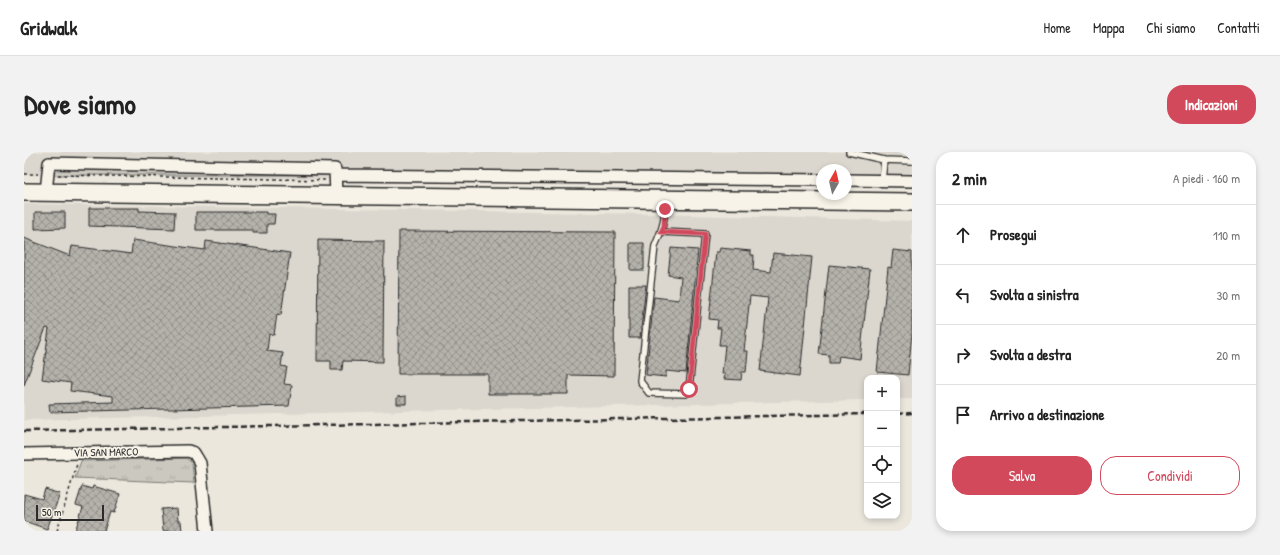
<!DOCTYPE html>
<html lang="it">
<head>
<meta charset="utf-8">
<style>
	:root { --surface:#fff; --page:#f2f2f2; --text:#222; --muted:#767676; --line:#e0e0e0; --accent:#d1495b }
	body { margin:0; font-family:"Patrick Hand",sans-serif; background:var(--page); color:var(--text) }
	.controls { position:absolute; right:12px; bottom:12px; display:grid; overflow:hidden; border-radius:8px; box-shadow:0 2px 6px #0003 }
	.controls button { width:36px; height:36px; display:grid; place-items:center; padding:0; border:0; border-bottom:1px solid var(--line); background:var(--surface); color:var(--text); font:20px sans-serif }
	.compass { position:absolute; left:792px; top:12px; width:36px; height:36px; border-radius:50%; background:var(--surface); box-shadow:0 2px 6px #0003; rotate:8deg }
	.scale { position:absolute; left:12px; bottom:10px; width:68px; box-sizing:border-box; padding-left:4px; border:2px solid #2b2b2b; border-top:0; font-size:11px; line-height:14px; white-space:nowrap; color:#2b2b2b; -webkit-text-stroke:3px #f7f3e8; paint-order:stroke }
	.stop { position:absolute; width:12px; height:12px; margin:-9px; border:3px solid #d1495b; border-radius:50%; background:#fff }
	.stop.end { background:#d1495b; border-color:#fff; box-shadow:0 1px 4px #0008 }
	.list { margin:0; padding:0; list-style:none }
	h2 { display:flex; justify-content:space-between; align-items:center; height:52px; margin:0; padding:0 16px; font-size:17px }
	h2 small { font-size:13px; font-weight:400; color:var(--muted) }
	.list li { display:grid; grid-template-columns:26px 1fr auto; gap:12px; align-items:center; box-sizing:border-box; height:60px; padding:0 16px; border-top:1px solid var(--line) }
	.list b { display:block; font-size:15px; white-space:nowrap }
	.list em { font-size:13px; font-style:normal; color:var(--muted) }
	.actions { display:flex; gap:8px; padding:12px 16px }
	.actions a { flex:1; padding:9px 0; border:1px solid var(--accent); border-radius:16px; text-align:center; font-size:14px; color:var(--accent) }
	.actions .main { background:var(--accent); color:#fff }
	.icon { flex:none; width:22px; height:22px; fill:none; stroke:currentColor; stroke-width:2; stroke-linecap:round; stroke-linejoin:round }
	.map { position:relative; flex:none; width:888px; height:379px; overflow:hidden; border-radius:16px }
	header { display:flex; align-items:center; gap:24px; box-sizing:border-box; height:56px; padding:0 20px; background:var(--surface); border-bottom:1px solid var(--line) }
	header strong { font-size:19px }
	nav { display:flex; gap:22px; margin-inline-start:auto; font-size:14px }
	.intro { display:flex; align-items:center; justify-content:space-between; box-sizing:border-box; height:96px; padding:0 24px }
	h1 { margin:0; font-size:28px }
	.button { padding:10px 18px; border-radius:16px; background:var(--accent); color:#fff; font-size:14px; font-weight:700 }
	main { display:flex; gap:24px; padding:0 24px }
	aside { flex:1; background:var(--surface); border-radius:16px; box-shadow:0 2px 6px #0003 }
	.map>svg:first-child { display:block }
	.built { fill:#dbd7ce }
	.grass { fill:url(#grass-tufts); stroke:#7b7a75 }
	.building { fill:url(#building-cross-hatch); stroke:#2b2b2b }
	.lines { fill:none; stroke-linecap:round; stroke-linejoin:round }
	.service-casing { stroke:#2b2b2b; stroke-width:8 }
	.minor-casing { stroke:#2b2b2b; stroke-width:14 }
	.primary-casing { stroke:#2b2b2b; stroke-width:20 }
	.path { stroke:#2b2b2b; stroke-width:1.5; stroke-dasharray:3 3; stroke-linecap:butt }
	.service { stroke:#f7f3e8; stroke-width:5.5 }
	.minor { stroke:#f7f3e8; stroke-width:11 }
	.primary { stroke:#f7f3e8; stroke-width:17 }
	.rail { stroke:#2b2b2b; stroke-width:2.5; stroke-dasharray:6 3; stroke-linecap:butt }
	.route { stroke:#d1495b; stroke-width:5 }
	.labels { text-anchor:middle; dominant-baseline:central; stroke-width:3.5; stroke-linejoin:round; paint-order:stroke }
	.street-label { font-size:11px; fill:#2b2b2b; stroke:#f7f3e8 }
</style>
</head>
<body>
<header>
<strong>Gridwalk</strong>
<nav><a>Home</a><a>Mappa</a><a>Chi siamo</a><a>Contatti</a></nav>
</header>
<div class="intro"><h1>Dove siamo</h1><a class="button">Indicazioni</a></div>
<main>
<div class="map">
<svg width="888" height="379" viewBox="0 0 888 379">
	<defs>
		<pattern id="grass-tufts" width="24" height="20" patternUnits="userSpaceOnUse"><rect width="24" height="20" fill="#cbc8bf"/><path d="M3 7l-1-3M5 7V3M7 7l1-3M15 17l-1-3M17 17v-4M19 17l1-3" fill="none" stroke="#aeaca4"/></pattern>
		<pattern id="building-cross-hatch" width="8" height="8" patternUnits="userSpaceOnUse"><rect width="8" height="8" fill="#b5b2ab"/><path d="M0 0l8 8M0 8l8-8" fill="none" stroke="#93918b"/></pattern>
	</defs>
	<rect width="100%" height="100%" fill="#ebe7dd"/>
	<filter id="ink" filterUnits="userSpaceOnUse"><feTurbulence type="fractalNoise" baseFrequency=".025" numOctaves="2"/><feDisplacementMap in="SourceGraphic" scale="8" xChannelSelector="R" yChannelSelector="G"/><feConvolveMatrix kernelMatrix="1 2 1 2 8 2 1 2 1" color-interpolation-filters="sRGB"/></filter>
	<g filter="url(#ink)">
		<path class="built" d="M 0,0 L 888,0 L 888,36 L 822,35 L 822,18 L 798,18 L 798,34 L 0,23 Z
			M 0,52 L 629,62 L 888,69 L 888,247 L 873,247 L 873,226 L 843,226 L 843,248 L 0,268 Z"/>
		<path class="grass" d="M 25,11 L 311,17 L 312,23 L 24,23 Z
			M 162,306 L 168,311 L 170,331 L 51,326 L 57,309 Z"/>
		<path class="building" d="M 65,56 L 115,56 L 115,59 L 151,60 L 150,77 L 65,74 Z
			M 11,60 L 41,60 L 41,76 L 11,77 Z
			M 172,60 L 242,60 L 242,62 L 251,62 L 250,72 L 243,72 L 243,81 L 229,81 L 229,78 L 172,78 Z
			M 375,79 L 591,80 L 590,224 L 544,223 L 544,242 L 464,242 L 464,222 L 374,222 Z
			M 0,86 L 46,104 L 48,94 L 107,102 L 109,88 L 181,98 L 182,89 L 266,101 L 257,163 L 253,162 L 250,183 L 245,182 L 243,199 L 259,201 L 257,214 L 263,215 L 260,232 L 268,233 L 265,254 L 26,260 L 25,252 L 89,250 L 89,244 L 46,239 L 47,231 L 18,227 L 25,177 L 22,176 L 0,233 Z
			M 294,88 L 360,89 L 359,210 L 319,209 L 318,218 L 307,218 L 307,209 L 293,209 Z
			M 606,91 L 620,91 L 620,118 L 606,118 Z
			M 647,96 L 674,98 L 662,221 L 642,219 L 642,225 L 622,223 L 630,145 L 655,148 L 657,125 L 644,123 Z
			M 696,96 L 727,99 L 727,103 L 730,103 L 729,118 L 747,120 L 749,101 L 788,105 L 776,224 L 736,219 L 744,146 L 726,144 L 720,199 L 724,199 L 722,220 L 718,220 L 717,228 L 700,227 L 701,222 L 698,222 L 701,193 L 695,193 L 697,176 L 693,176 L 694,168 L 685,167 L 692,100 L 695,100 Z
			M 869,98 L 888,100 L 888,181 L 884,223 L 853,220 L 864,115 L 867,116 Z
			M 805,113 L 846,117 L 836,207 L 815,204 L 814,211 L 805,211 L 805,203 L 795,202 Z
			M 605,133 L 622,133 L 616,186 L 605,186 Z
			M 382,244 L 382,252 L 373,252 L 373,245 Z
			M 58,334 L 68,337 L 69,334 L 96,342 L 90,361 L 86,360 L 80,379 L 51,379 L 59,355 L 52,353 Z
			M 21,337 L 36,342 L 23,377 L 0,369 L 0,342 L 18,347 Z
			M 153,356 L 154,369 L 157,369 L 158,379 L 139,379 L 137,357 Z"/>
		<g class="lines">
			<defs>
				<path id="service" d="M 825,0 L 860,8 L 888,9
					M 858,29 L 860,8
					M 637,80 L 681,82 L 665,237 L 662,242 L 625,241 L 616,229 L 631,94 C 639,76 640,69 642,50"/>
				<path id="minor" d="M 312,23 L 798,28
					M 822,28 L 888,29
					M 22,40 L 25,11 L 311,17 L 312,43
					M 0,302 L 164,299 L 170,301 L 176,311 L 183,379"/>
				<path id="primary" d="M 0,40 L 888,50"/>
			</defs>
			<use href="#service" class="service-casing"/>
			<use href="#minor" class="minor-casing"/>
			<use href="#primary" class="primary-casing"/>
			<path class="path" d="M 0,22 L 14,22
				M 34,23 L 302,28
				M 33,379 L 53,312"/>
			<use href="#service" class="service"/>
			<use href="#minor" class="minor"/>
			<use href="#primary" class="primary"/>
			<path class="rail" d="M 873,262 L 888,261
				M 0,279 L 843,262"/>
		</g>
	</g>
	<g class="lines" filter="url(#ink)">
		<path class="route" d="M 641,57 L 640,74 L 637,80 L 681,82 L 665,237"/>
	</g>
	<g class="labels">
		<g class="street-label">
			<text transform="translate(82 300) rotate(-1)">VIA SAN MARCO</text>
		</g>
	</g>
</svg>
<div class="controls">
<button>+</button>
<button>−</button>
<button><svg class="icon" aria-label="locate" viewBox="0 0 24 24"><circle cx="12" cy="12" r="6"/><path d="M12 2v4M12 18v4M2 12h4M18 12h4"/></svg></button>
<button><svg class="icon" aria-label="layers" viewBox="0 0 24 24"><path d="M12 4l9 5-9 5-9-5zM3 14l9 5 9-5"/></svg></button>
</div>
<svg class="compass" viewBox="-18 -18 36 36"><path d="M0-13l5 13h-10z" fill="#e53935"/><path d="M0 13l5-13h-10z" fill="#767676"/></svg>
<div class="scale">50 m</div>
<div class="stop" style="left:665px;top:237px"></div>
<div class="stop end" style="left:641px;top:57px"></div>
</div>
<aside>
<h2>2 min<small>A piedi · 160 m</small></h2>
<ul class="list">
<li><svg class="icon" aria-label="ahead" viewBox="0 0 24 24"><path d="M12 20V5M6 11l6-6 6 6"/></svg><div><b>Prosegui</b></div><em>110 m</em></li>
<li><svg class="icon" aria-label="left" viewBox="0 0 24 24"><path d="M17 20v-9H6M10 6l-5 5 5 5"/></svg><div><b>Svolta a sinistra</b></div><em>30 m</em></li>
<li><svg class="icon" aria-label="right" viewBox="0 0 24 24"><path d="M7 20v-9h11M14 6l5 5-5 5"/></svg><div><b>Svolta a destra</b></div><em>20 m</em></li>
<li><svg class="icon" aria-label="arrive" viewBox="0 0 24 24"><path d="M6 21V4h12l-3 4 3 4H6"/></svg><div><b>Arrivo a destinazione</b></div></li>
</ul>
<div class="actions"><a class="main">Salva</a><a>Condividi</a></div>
</aside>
</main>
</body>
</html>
